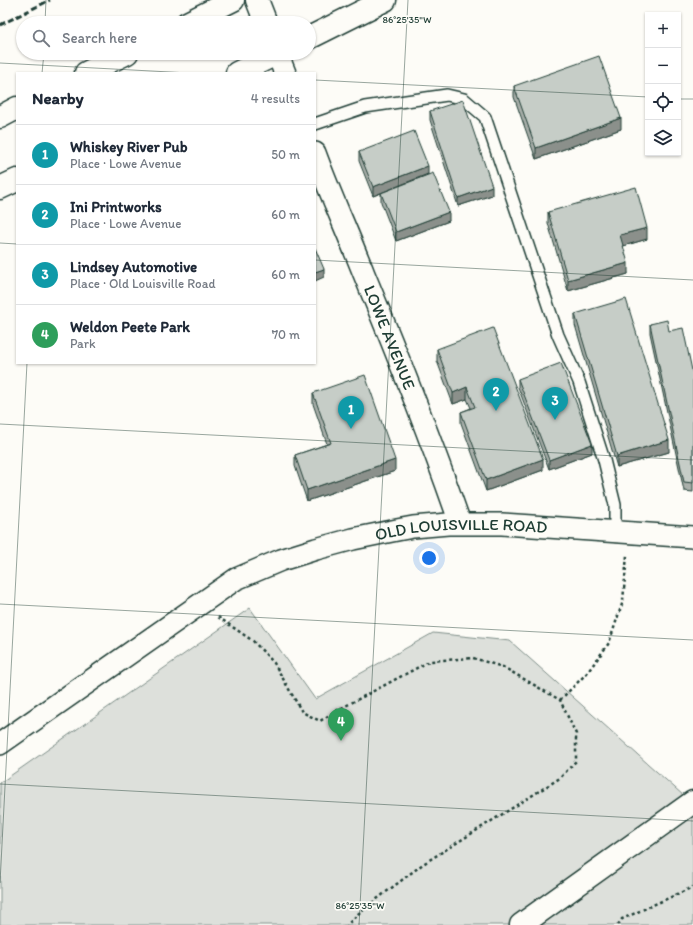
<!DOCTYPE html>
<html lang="en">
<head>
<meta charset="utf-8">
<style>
	:root { --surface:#fff; --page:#f2f2f3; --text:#1f2937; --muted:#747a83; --line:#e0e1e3; --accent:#0f766e }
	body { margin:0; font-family:Itim,sans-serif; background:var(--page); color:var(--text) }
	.controls { position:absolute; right:12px; top:12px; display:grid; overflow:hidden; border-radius:0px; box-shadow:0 1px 3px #0004 }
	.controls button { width:36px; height:36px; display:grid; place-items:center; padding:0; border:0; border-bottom:1px solid var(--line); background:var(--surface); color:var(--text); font:20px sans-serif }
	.you { position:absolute; left:429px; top:558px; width:14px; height:14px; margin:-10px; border:3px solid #fff; border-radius:50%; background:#1a73e8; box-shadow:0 0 0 6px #1a73e833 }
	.badge { display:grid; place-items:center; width:26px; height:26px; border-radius:50%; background:var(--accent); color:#fff; font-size:13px; font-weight:700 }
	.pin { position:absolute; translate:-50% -33px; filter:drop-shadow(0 1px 2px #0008) }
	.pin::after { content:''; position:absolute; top:21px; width:14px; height:12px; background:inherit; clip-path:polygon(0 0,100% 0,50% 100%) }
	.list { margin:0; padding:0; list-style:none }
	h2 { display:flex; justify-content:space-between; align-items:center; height:52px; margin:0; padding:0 16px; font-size:17px }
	h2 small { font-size:13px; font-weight:400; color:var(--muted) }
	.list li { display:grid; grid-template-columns:26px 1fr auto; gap:12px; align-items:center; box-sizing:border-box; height:60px; padding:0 16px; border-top:1px solid var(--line) }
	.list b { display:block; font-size:15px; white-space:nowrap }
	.list p { margin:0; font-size:13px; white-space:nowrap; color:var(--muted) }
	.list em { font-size:13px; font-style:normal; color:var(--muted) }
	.icon { flex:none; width:22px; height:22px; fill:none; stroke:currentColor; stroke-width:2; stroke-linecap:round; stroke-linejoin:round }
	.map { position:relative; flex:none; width:693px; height:925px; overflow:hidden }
	.search { position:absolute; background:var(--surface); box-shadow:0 1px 3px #0004; left:16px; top:16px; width:300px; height:44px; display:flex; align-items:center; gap:10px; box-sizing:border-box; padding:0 14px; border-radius:22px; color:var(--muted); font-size:15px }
	.panel { position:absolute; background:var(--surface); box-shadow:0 1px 3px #0004; left:16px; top:72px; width:300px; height:292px; border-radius:0px }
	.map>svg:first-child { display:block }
	.green { fill:#dde0db; stroke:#7e8e88 }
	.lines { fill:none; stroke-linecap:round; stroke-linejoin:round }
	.lane-casing { stroke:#1f3d34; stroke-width:14 }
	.street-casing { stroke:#1f3d34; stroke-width:24 }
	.secondary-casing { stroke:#1f3d34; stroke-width:25 }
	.primary-casing { stroke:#1f3d34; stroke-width:25 }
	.path { stroke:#1f3d34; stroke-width:2.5; stroke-dasharray:3 3; stroke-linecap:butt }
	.lane { stroke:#fdfcf7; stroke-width:11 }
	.street { stroke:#fdfcf7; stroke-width:21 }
	.secondary { stroke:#fdfcf7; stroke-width:22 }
	.primary { stroke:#fdfcf7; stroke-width:22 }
	.rail { stroke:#1f3d34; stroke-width:3; stroke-dasharray:6 3; stroke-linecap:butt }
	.wall { fill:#aab0ab; stroke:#1f3d34 }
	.shaded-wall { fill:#8b908b; stroke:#1f3d34 }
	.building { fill:#c6cdc7; stroke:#1f3d34 }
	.ticks { fill:none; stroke:#1f3d34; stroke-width:1; stroke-opacity:0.45 }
	.labels { text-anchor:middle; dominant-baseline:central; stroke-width:3.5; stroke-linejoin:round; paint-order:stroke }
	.street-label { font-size:17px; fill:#1f3d34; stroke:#fdfcf7 }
	.ticks-label { font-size:10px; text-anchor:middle; fill:#1f3d34; stroke:#fdfcf7; stroke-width:3.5; stroke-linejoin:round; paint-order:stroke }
</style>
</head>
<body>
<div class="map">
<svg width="693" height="925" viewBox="0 0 693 925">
	<rect width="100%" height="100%" fill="#fdfcf7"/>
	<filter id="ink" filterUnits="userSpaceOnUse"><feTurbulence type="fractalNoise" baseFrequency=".025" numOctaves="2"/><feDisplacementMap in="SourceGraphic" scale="8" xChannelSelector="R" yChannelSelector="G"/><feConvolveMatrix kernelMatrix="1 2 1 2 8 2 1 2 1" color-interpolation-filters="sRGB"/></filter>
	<g filter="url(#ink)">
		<path class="green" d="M 250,608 L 315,699 L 433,633 L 510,641 L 693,804 L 693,925 L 0,925 L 0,783 Z"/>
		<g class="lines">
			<defs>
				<path id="lane" d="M 315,124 L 365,107 L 447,95 L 464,99 L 485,117 L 558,335 L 579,382 L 604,460 L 615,505 L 615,532"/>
				<g id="street">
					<path d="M 277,53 L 285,73"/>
					<path id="s1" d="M 315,153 C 330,194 348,233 364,274 C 398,356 431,439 460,523"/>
					<path id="s2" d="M 0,744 L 236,579 L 281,560 L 316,549 L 353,539 L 397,530 L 413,527 L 448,524 L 502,524 L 693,537"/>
				</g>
				<path id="secondary" d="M 521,925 L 693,802"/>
				<path id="primary" d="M 257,0 L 266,23
					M 187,23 L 233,0
					M 309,38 L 385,0
					M 86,73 L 127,53
					M 237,73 L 278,53
					M 0,117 L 17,108
					M 0,188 L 17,180"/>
			</defs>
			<use href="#lane" class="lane-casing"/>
			<use href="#street" class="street-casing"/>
			<use href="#secondary" class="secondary-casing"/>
			<use href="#primary" class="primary-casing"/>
			<path class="path" d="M 218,617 L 253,641 L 274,663 L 302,712 L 320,721 L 336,711 L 430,661 L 473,658 L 503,667 L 560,700 L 576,734 L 576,761 L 560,778 L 423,864 L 360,912 L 347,925
				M 560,700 L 587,673 L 609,643 L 623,601 L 627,555
				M 618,925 L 622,919 L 693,887"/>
			<use href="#lane" class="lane"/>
			<use href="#street" class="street"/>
			<use href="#secondary" class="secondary"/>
			<use href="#primary" class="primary"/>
			<path class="rail" d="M 0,25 L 50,0"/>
		</g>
		<path class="wall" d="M 514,86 L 621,129 L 536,159 L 514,97 Z
			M 430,111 L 492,195 L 458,206 L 430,120 Z
			M 359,152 L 428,174 L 449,221 L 396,241 L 381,202 L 381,193 L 373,196 L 359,161 Z
			M 548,212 L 647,239 L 623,246 L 628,274 L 568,291 L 548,223 Z
			M 575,314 L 669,452 L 617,467 L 575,325 Z
			M 650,324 L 669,331 L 693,375 L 693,492 L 684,491 L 650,333 Z
			M 437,349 L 543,470 L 486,491 L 461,423 L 461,412 L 471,408 L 467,399 L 453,404 L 437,361 Z
			M 518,379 L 592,453 L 549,469 L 518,387 Z
			M 313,393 L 395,471 L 307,501 L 295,466 L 295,455 L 327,444 L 313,404 Z"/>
		<path class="shaded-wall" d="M 621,118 L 621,129 L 536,159 L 536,148 Z
			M 428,166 L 428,174 L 373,196 L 373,187 Z
			M 492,186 L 492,195 L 458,206 L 458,198 Z
			M 449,212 L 449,221 L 396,241 L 396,232 Z
			M 647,228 L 647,239 L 620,247 L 620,235 Z
			M 628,263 L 628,274 L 568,291 L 568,280 Z
			M 324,269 L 324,277 L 315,281 L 315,272 Z
			M 467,387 L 467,399 L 453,404 L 453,393 Z
			M 669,440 L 669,452 L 617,467 L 617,456 Z
			M 592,444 L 592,453 L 549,469 L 549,460 Z
			M 543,459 L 543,470 L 486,491 L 486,480 Z
			M 395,460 L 395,471 L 307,501 L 307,490 Z"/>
		<path class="building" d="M 599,56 L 621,118 L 536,148 L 514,86 Z
			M 463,100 L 492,186 L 458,198 L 430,111 Z
			M 414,131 L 428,166 L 373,187 L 359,152 Z
			M 433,173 L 449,212 L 396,232 L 381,193 Z
			M 636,187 L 647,228 L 620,235 L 628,263 L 568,280 L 548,212 Z
			M 315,248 L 324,269 L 315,272 Z
			M 626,299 L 669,440 L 617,456 L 575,314 Z
			M 667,320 L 669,331 L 683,328 L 693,375 L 693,483 L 684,482 L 650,324 Z
			M 493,328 L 543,459 L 486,480 L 461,412 L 475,407 L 467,387 L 453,393 L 437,349 Z
			M 561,363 L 592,444 L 549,460 L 518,379 Z
			M 365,375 L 395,460 L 307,490 L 295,455 L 331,443 L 313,393 Z"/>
	</g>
	<path class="ticks" d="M 45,23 L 46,0M 0,63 L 189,73M 42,73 L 44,53M 315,80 L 648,97M 678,99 L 693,99M 0,243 L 17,244M 315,260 L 693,280M 0,424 L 693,460M 0,604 L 693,640M 0,784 L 693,821M 0,883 L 27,363M 359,925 L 408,0"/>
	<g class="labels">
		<g class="street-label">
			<text stroke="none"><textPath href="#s1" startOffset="199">LOWE AVENUE</textPath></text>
			<text stroke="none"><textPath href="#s2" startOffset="521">OLD LOUISVILLE ROAD</textPath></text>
		</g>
	</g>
	<g class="ticks-label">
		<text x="407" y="23">86°25'35"W</text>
		<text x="360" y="909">86°25'35"W</text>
	</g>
</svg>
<div class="controls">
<button>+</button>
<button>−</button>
<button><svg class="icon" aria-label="locate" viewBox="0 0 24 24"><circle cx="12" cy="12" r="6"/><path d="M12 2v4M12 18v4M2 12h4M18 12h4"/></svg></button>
<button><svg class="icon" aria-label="layers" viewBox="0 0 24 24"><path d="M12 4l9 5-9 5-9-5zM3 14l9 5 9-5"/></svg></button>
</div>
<div class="you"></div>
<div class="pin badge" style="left:351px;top:429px;background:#0f9aa8">1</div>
<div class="pin badge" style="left:496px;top:411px;background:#0f9aa8">2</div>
<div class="pin badge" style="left:555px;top:420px;background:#0f9aa8">3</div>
<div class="pin badge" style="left:341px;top:741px;background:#2e9e5b">4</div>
<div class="search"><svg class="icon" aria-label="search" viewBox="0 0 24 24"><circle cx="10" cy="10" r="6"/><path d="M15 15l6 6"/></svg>Search here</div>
<section class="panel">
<h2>Nearby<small>4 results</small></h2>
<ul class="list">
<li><span class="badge" style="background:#0f9aa8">1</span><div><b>Whiskey River Pub</b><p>Place · Lowe Avenue</p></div><em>50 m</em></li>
<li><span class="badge" style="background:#0f9aa8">2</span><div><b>Ini Printworks</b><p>Place · Lowe Avenue</p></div><em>60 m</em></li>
<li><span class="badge" style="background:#0f9aa8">3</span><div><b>Lindsey Automotive</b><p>Place · Old Louisville Road</p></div><em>60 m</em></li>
<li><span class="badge" style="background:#2e9e5b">4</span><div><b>Weldon Peete Park</b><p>Park</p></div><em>70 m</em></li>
</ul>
</section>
</div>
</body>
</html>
